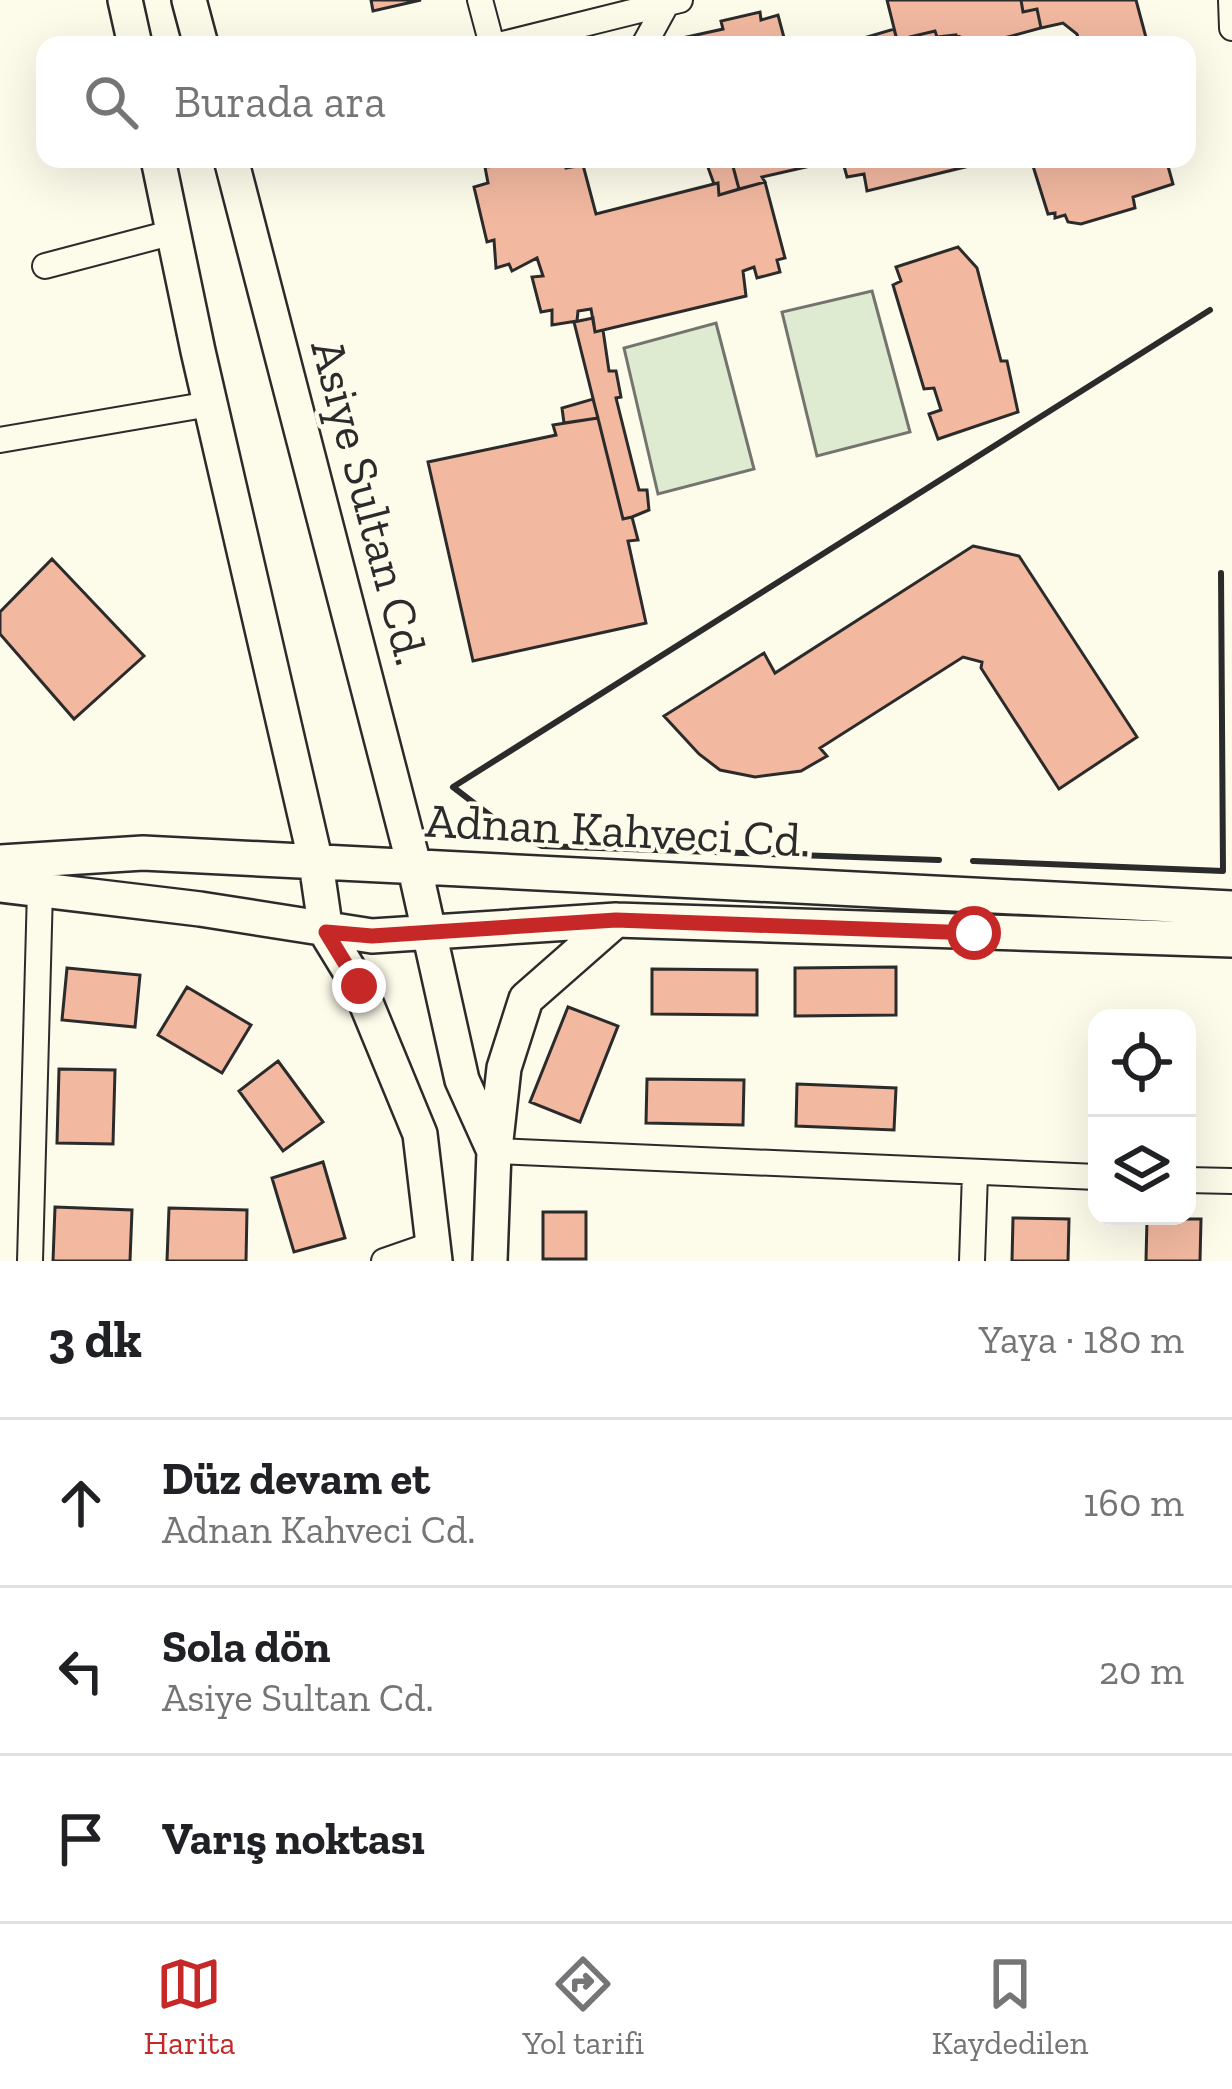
<!DOCTYPE html>
<html lang="tr">
<head>
<meta charset="utf-8">
<style>
	:root { --surface:#fff; --page:#f2f2f2; --text:#202124; --muted:#757577; --line:#e0e0e0; --accent:#c62828 }
	body { margin:0; font-family:"Zilla Slab",serif; background:var(--page); color:var(--text) }
	.controls { position:absolute; right:36px; bottom:36px; display:grid; overflow:hidden; border-radius:24px; box-shadow:0 12px 48px #0002 }
	.controls button { width:108px; height:108px; display:grid; place-items:center; padding:0; border:0; border-bottom:3px solid var(--line); background:var(--surface); color:var(--text); font:60px sans-serif }
	.stop { position:absolute; width:36px; height:36px; margin:-27px; border:9px solid #c62828; border-radius:50%; background:#fff }
	.stop.end { background:#c62828; border-color:#fff; box-shadow:0 3px 12px #0008 }
	.list { margin:0; padding:0; list-style:none }
	h2 { display:flex; justify-content:space-between; align-items:center; height:156px; margin:0; padding:0 48px; font-size:51px }
	h2 small { font-size:39px; font-weight:400; color:var(--muted) }
	.list li { display:grid; grid-template-columns:78px 1fr auto; gap:36px; align-items:center; box-sizing:border-box; height:168px; padding:0 48px; border-top:3px solid var(--line) }
	.list b { display:block; font-size:45px; white-space:nowrap }
	.list p { margin:0; font-size:39px; white-space:nowrap; color:var(--muted) }
	.list em { font-size:39px; font-style:normal; color:var(--muted) }
	.icon { flex:none; width:66px; height:66px; fill:none; stroke:currentColor; stroke-width:2; stroke-linecap:round; stroke-linejoin:round }
	.map { position:relative; flex:none; width:1232px; height:1261px; overflow:hidden }
	.search { position:absolute; background:var(--surface); box-shadow:0 12px 48px #0002; left:36px; right:36px; top:36px; height:132px; display:flex; align-items:center; gap:30px; box-sizing:border-box; padding:0 42px; border-radius:24px; color:var(--muted); font-size:45px }
	.sheet { height:660px; background:var(--surface) }
	nav { display:flex; justify-content:space-around; align-items:center; box-sizing:border-box; height:168px; border-top:3px solid var(--line); background:var(--surface); font-size:33px; color:var(--muted) }
	nav a { display:grid; justify-items:center; gap:6px }
	nav .on { color:var(--accent) }
	.map>svg:first-child { display:block }
	.green { fill:#deebd1; stroke:#74746e; stroke-width:3 }
	.building { fill:#f2b8a0; stroke:#2b2b2b; stroke-width:3 }
	.lines { fill:none; stroke-linecap:round; stroke-linejoin:round }
	.street-casing { stroke:#2b2b2b; stroke-width:28 }
	.secondary-casing { stroke:#2b2b2b; stroke-width:38 }
	.street { stroke:#fdfbea; stroke-width:24 }
	.secondary { stroke:#fdfbea; stroke-width:33 }
	.wall { stroke:#2b2b2b; stroke-width:6 }
	.route { stroke:#c62828; stroke-width:15 }
	.labels { text-anchor:middle; dominant-baseline:central; stroke-width:9; stroke-linejoin:round; paint-order:stroke }
	.street-label { font-size:48px; fill:#2b2b2b; stroke:#fdfbea }
</style>
</head>
<body>
<div class="map">
<svg width="1232" height="1261" viewBox="0 0 1232 1261">
	<rect width="100%" height="100%" fill="#fdfbea"/>
	<path class="green" d="M 872,291 L 910,432 L 817,456 L 782,312 Z
		M 716,323 L 754,469 L 658,494 L 624,348 Z"/>
	<path class="building" d="M 371,0 L 421,0 L 373,11 Z
		M 887,0 L 1021,0 L 1023,12 L 1037,9 L 1041,28 L 978,45 L 956,35 L 937,37 L 935,31 L 897,40 Z
		M 1021,0 L 1136,0 L 1148,45 L 1080,45 L 1077,34 L 1063,23 L 1041,28 L 1037,9 L 1023,12 Z
		M 760,12 L 761,20 L 778,15 L 786,45 L 676,45 L 673,40 L 723,29 L 721,21 Z
		M 894,29 L 897,40 L 935,31 L 937,37 L 956,35 L 958,45 L 840,45 Z
		M 507,159 L 564,159 L 566,168 L 583,165 L 596,214 L 718,183 L 719,195 L 765,182 L 785,258 L 777,260 L 780,272 L 757,278 L 754,267 L 743,271 L 746,296 L 595,332 L 591,309 L 578,311 L 577,321 L 552,325 L 552,310 L 541,312 L 532,277 L 543,276 L 537,258 L 512,271 L 509,264 L 496,268 L 494,240 L 487,242 L 474,187 L 488,183 L 485,167 L 509,165 Z
		M 705,159 L 731,159 L 739,189 L 719,195 L 718,183 L 714,184 Z
		M 731,159 L 841,159 L 762,177 L 765,182 L 739,189 Z
		M 842,159 L 968,159 L 969,166 L 867,191 L 864,174 L 847,177 Z
		M 1061,159 L 1166,159 L 1173,184 L 1133,197 L 1135,208 L 1081,224 L 1068,222 L 1065,215 L 1055,218 L 1055,213 L 1048,214 L 1033,166 Z
		M 958,247 L 977,268 L 1001,361 L 1007,361 L 1018,412 L 938,439 L 929,414 L 941,410 L 934,388 L 924,389 L 893,285 L 901,281 L 896,267 Z
		M 593,318 L 595,332 L 603,330 L 609,371 L 616,371 L 621,397 L 616,398 L 639,490 L 647,490 L 649,510 L 632,517 L 623,519 L 574,322 Z
		M 593,399 L 598,418 L 564,423 L 562,408 Z
		M 598,418 L 623,519 L 632,517 L 638,540 L 628,541 L 646,623 L 473,661 L 428,462 L 556,435 L 553,425 Z
		M 973,546 L 1019,556 L 1137,737 L 1059,789 L 981,668 L 982,662 L 963,657 L 820,748 L 827,756 L 801,771 L 755,777 L 720,770 L 699,754 L 664,716 L 764,653 L 775,673 Z
		M 52,559 L 144,656 L 74,719 L 0,634 L 0,612 Z
		M 896,967 L 896,1015 L 795,1016 L 795,968 Z
		M 67,968 L 140,975 L 135,1027 L 62,1020 Z
		M 652,969 L 757,970 L 757,1015 L 652,1014 Z
		M 187,987 L 251,1025 L 222,1073 L 158,1035 Z
		M 568,1007 L 618,1026 L 580,1122 L 530,1102 Z
		M 278,1061 L 323,1122 L 283,1151 L 239,1091 Z
		M 59,1069 L 115,1070 L 113,1144 L 57,1143 Z
		M 647,1079 L 744,1080 L 743,1125 L 646,1123 Z
		M 797,1084 L 896,1088 L 894,1130 L 796,1126 Z
		M 323,1162 L 345,1238 L 294,1252 L 272,1178 Z
		M 55,1207 L 132,1210 L 130,1261 L 53,1261 Z
		M 169,1208 L 247,1210 L 246,1261 L 167,1261 Z
		M 543,1212 L 586,1212 L 586,1259 L 543,1259 Z
		M 1013,1218 L 1069,1219 L 1068,1261 L 1012,1261 Z
		M 1147,1219 L 1201,1219 L 1200,1261 L 1146,1261 Z"/>
	<g class="lines">
		<defs>
			<path id="street" d="M 480,0 L 492,45
				M 1231,0 L 1232,28
				M 499,45 L 680,0
				M 644,45 L 667,3
				M 45,266 L 174,232
				M 0,440 L 210,404
				M 494,1151 L 1097,1177
				M 1187,1180 L 1232,1181
				M 30,1261 L 40,890
				M 384,1261 L 433,1244
				M 972,1261 L 975,1173"/>
			<path id="secondary" d="M 125,0 L 135,45
				M 189,0 L 201,45
				M 158,159 L 198,351 L 316,863 L 326,932 L 359,986 L 420,1134 L 435,1261
				M 231,159 L 415,869 L 462,1080 L 494,1151 L 490,1261
				M 0,862 L 143,853 L 1232,908
				M 0,885 L 200,909 L 372,936 L 616,920 L 1232,940
				M 495,1149 L 504,1068 L 526,999 L 616,920"/>
		</defs>
		<use href="#street" class="street-casing"/>
		<use href="#secondary" class="secondary-casing"/>
		<use href="#street" class="street"/>
		<use href="#secondary" class="secondary"/>
		<path class="wall" d="M 939,860 L 542,846 L 513,833 L 453,787 L 1210,310
			M 973,861 L 1223,871 L 1221,573"/>
	</g>
	<g class="lines">
		<path class="route" d="M 359,986 L 326,932 L 372,936 L 616,920 L 974,933"/>
	</g>
	<g class="labels">
		<g class="street-label">
			<text transform="translate(370 502) rotate(75)">Asiye Sultan Cd.</text>
			<text transform="translate(618 830) rotate(3)">Adnan Kahveci Cd.</text>
		</g>
	</g>
</svg>
<div class="controls">
<button><svg class="icon" aria-label="locate" viewBox="0 0 24 24"><circle cx="12" cy="12" r="6"/><path d="M12 2v4M12 18v4M2 12h4M18 12h4"/></svg></button>
<button><svg class="icon" aria-label="layers" viewBox="0 0 24 24"><path d="M12 4l9 5-9 5-9-5zM3 14l9 5 9-5"/></svg></button>
</div>
<div class="stop" style="left:974px;top:933px"></div>
<div class="stop end" style="left:359px;top:986px"></div>
<div class="search"><svg class="icon" aria-label="search" viewBox="0 0 24 24"><circle cx="10" cy="10" r="6"/><path d="M15 15l6 6"/></svg>Burada ara</div>
</div>
<section class="sheet">
<h2>3 dk<small>Yaya · 180 m</small></h2>
<ul class="list">
<li><svg class="icon" aria-label="ahead" viewBox="0 0 24 24"><path d="M12 20V5M6 11l6-6 6 6"/></svg><div><b>Düz devam et</b><p>Adnan Kahveci Cd.</p></div><em>160 m</em></li>
<li><svg class="icon" aria-label="left" viewBox="0 0 24 24"><path d="M17 20v-9H6M10 6l-5 5 5 5"/></svg><div><b>Sola dön</b><p>Asiye Sultan Cd.</p></div><em>20 m</em></li>
<li><svg class="icon" aria-label="arrive" viewBox="0 0 24 24"><path d="M6 21V4h12l-3 4 3 4H6"/></svg><div><b>Varış noktası</b></div></li>
</ul>
</section>
<nav>
<a class="on"><svg class="icon" aria-label="map" viewBox="0 0 24 24"><path d="M3 6l6-2 6 2 6-2v14l-6 2-6-2-6 2zM9 4v14M15 6v14"/></svg>Harita</a>
<a><svg class="icon" aria-label="directions" viewBox="0 0 24 24"><path d="M12 3l9 9-9 9-9-9zM9 14v-3h6M13 9l2 2-2 2"/></svg>Yol tarifi</a>
<a><svg class="icon" aria-label="saved" viewBox="0 0 24 24"><path d="M7 4h10v16l-5-4-5 4z"/></svg>Kaydedilen</a>
</nav>
</body>
</html>
